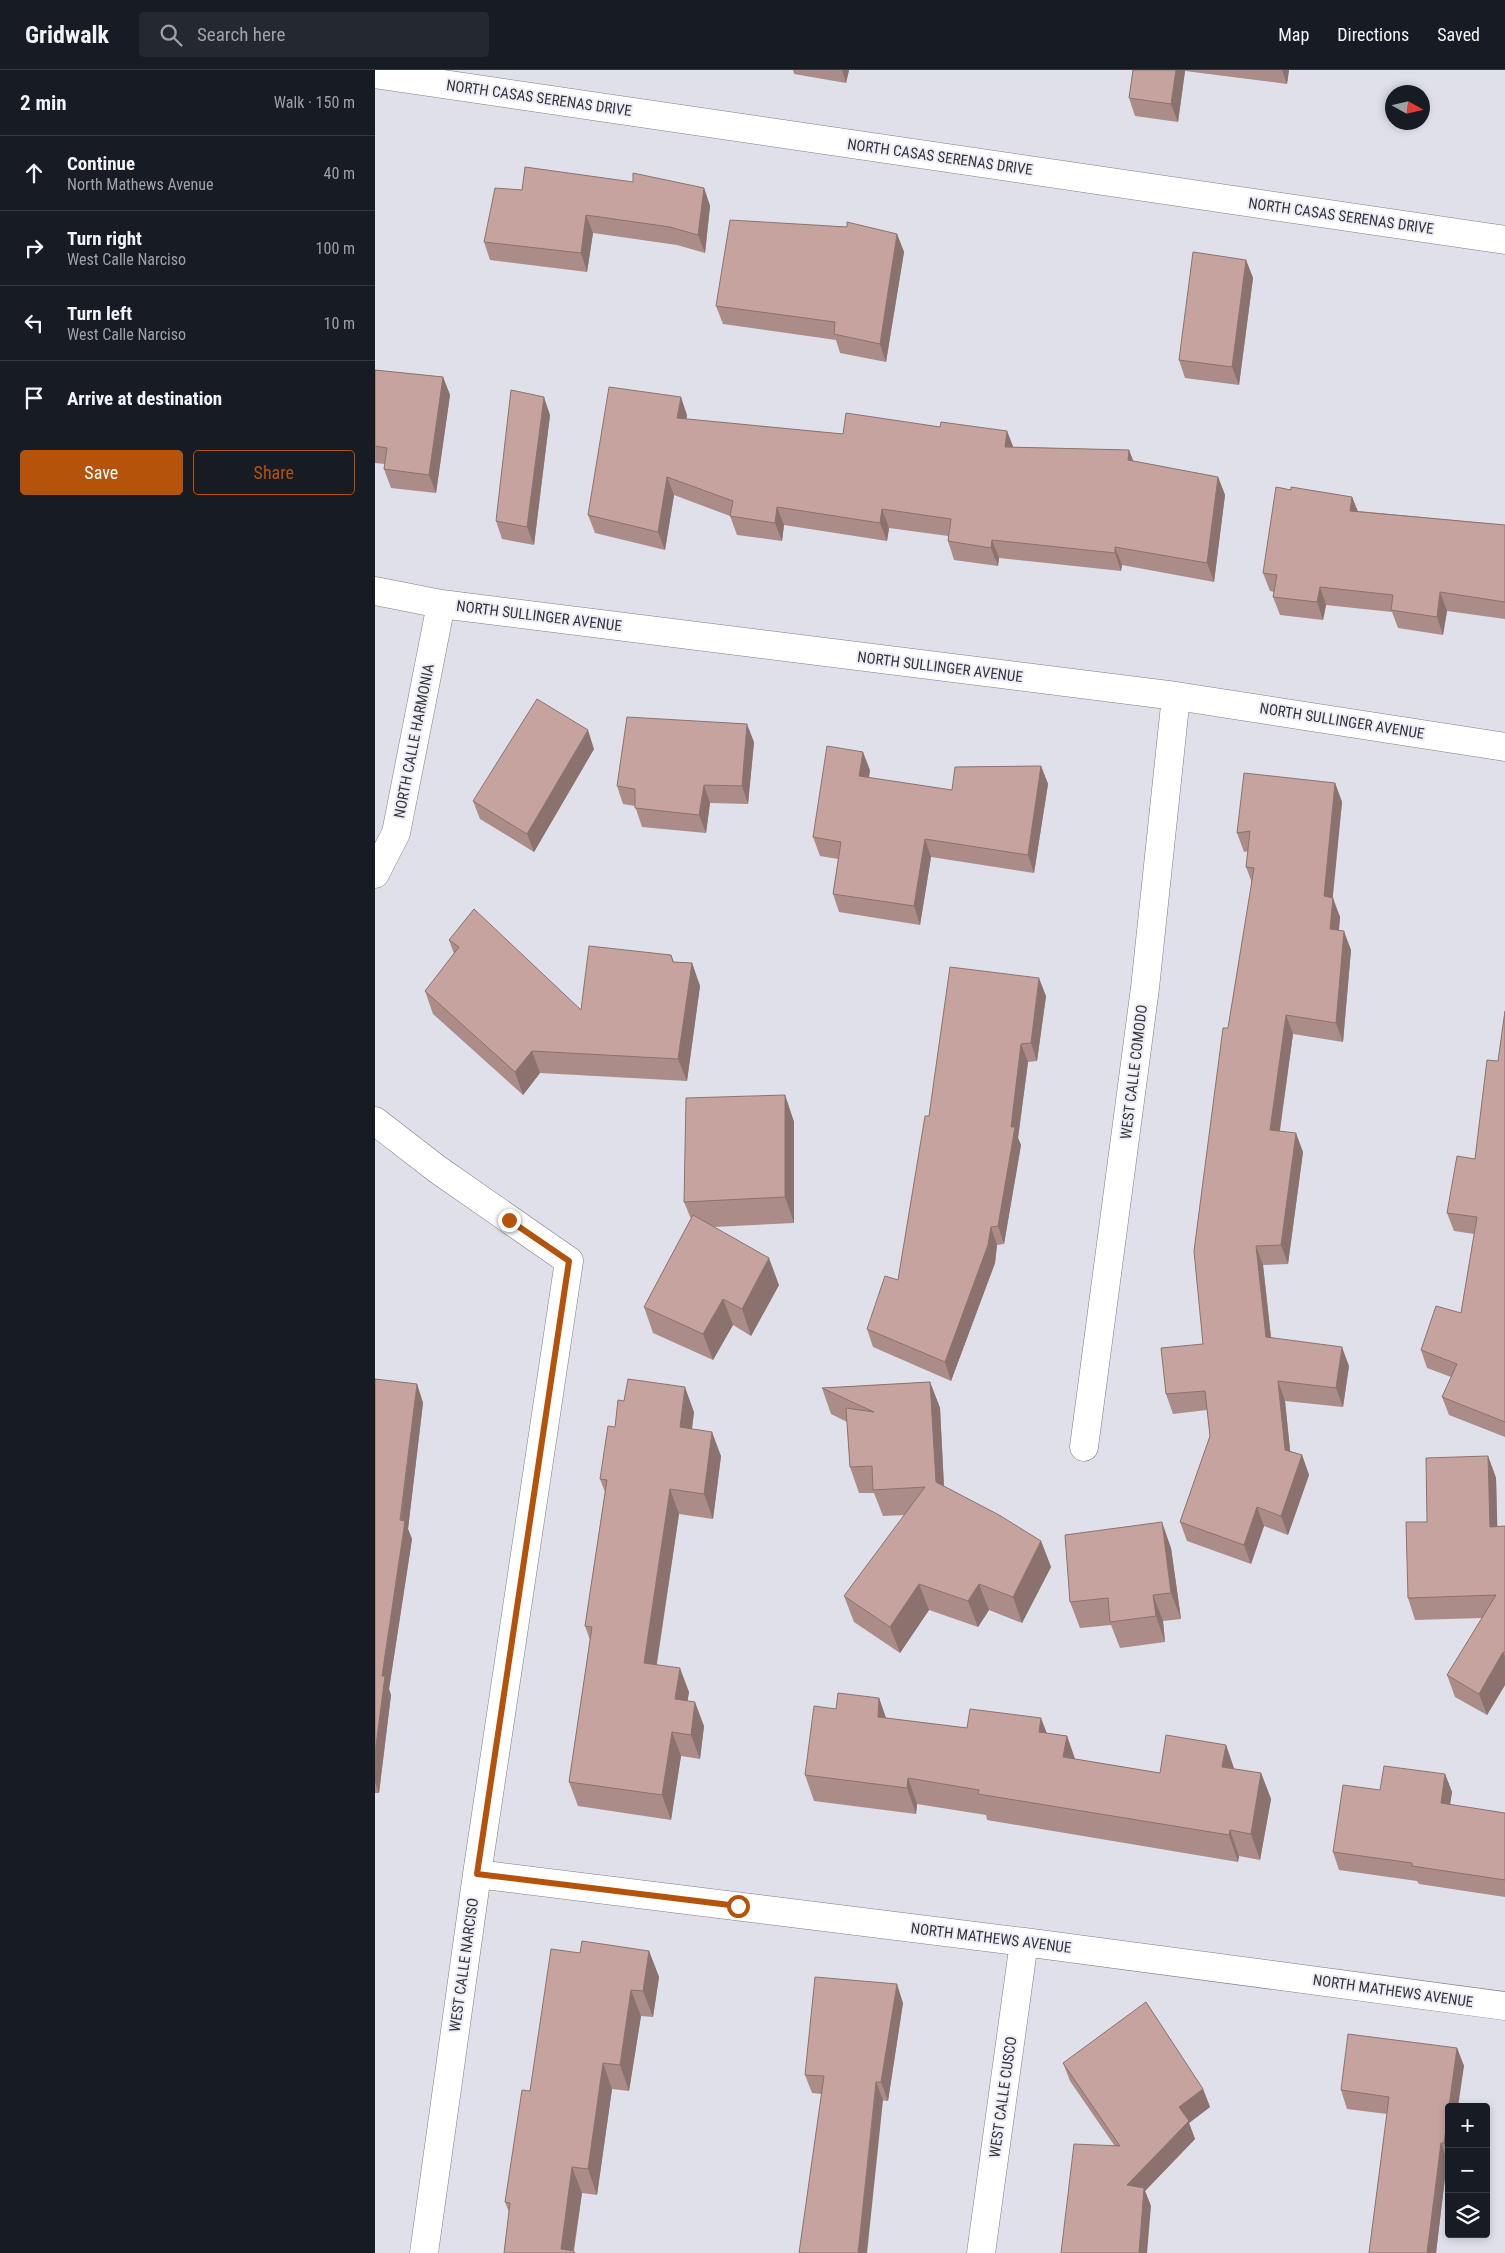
<!DOCTYPE html>
<html lang="en">
<head>
<meta charset="utf-8">
<style>
	:root { --surface:#171b24; --page:#242831; --text:#f1f3f6; --muted:#9ea1a6; --line:#363941; --accent:#b45309 }
	body { margin:0; font-family:"Roboto Condensed",sans-serif; background:var(--page); color:var(--text) }
	.controls { position:absolute; right:15px; bottom:15px; display:grid; overflow:hidden; border-radius:5px; box-shadow:0 2px 8px #0003 }
	.controls button { width:45px; height:45px; display:grid; place-items:center; padding:0; border:0; border-bottom:1px solid var(--line); background:var(--surface); color:var(--text); font:25px sans-serif }
	.compass { position:absolute; left:1010px; top:15px; width:45px; height:45px; border-radius:50%; background:var(--surface); box-shadow:0 2px 8px #0003; rotate:98deg }
	.stop { position:absolute; width:15px; height:15px; margin:-11px; border:4px solid #b45309; border-radius:50%; background:#fff }
	.stop.end { background:#b45309; border-color:#fff; box-shadow:0 1px 5px #0008 }
	.list { margin:0; padding:0; list-style:none }
	h2 { display:flex; justify-content:space-between; align-items:center; height:65px; margin:0; padding:0 20px; font-size:21px }
	h2 small { font-size:16px; font-weight:400; color:var(--muted) }
	.list li { display:grid; grid-template-columns:32px 1fr auto; gap:15px; align-items:center; box-sizing:border-box; height:75px; padding:0 20px; border-top:1px solid var(--line) }
	.list b { display:block; font-size:19px; white-space:nowrap }
	.list p { margin:0; font-size:16px; white-space:nowrap; color:var(--muted) }
	.list em { font-size:16px; font-style:normal; color:var(--muted) }
	.actions { display:flex; gap:10px; padding:15px 20px }
	.actions a { flex:1; padding:11px 0; border:1px solid var(--accent); border-radius:5px; text-align:center; font-size:18px; color:var(--accent) }
	.actions .main { background:var(--accent); color:#fff }
	.icon { flex:none; width:28px; height:28px; fill:none; stroke:currentColor; stroke-width:2; stroke-linecap:round; stroke-linejoin:round }
	.map { position:relative; flex:none; width:1130px; height:2183px; overflow:hidden }
	header { display:flex; align-items:center; gap:30px; box-sizing:border-box; height:70px; padding:0 25px; background:var(--surface); border-bottom:1px solid var(--line) }
	header strong { font-size:24px }
	nav { display:flex; gap:28px; margin-inline-start:auto; font-size:18px }
	.search { width:350px; height:45px; background:var(--page); display:flex; align-items:center; gap:12px; box-sizing:border-box; padding:0 18px; border-radius:5px; color:var(--muted); font-size:19px }
	main { display:flex }
	aside { flex:1; background:var(--surface) }
	.map>svg:first-child { display:block }
	.lines { fill:none; stroke-linecap:round; stroke-linejoin:round }
	.minor-casing { stroke:#7d7d86; stroke-width:29 }
	.minor { stroke:#fff; stroke-width:28 }
	.wall { fill:#ab8c89 }
	.shaded-wall { fill:#8b726f }
	.building { fill:#c7a39f; stroke:#8b726f }
	.route { stroke:#b45309; stroke-width:6 }
	.labels { text-anchor:middle; dominant-baseline:central; stroke-width:4; stroke-linejoin:round; paint-order:stroke }
	.street-label { font-size:15px; fill:#36363a; stroke:#ededf8 }
</style>
</head>
<body>
<header>
<strong>Gridwalk</strong>
<div class="search"><svg class="icon" aria-label="search" viewBox="0 0 24 24"><circle cx="10" cy="10" r="6"/><path d="M15 15l6 6"/></svg>Search here</div>
<nav><a>Map</a><a>Directions</a><a>Saved</a></nav>
</header>
<main>
<aside>
<h2>2 min<small>Walk · 150 m</small></h2>
<ul class="list">
<li><svg class="icon" aria-label="ahead" viewBox="0 0 24 24"><path d="M12 20V5M6 11l6-6 6 6"/></svg><div><b>Continue</b><p>North Mathews Avenue</p></div><em>40 m</em></li>
<li><svg class="icon" aria-label="right" viewBox="0 0 24 24"><path d="M7 20v-9h11M14 6l5 5-5 5"/></svg><div><b>Turn right</b><p>West Calle Narciso</p></div><em>100 m</em></li>
<li><svg class="icon" aria-label="left" viewBox="0 0 24 24"><path d="M17 20v-9H6M10 6l-5 5 5 5"/></svg><div><b>Turn left</b><p>West Calle Narciso</p></div><em>10 m</em></li>
<li><svg class="icon" aria-label="arrive" viewBox="0 0 24 24"><path d="M6 21V4h12l-3 4 3 4H6"/></svg><div><b>Arrive at destination</b></div></li>
</ul>
<div class="actions"><a class="main">Save</a><a>Share</a></div>
</aside>
<div class="map">
<svg width="1130" height="2183" viewBox="0 0 1130 2183">
	<rect width="100%" height="100%" fill="#e0e0ea"/>
	<g class="lines">
		<defs>
			<path id="minor" d="M 0,4 L 1130,170
				M 0,521 L 66,534 L 801,626 L 1130,677
				M 0,804 L 21,763 L 66,534
				M 0,1051 L 62,1099 L 194,1191 L 102,1804 L 49,2183
				M 709,1377 L 770,918 L 801,626
				M 102,1804 L 649,1872 L 1130,1936
				M 606,2183 L 649,1872"/>
		</defs>
		<use href="#minor" class="minor-casing"/>
		<use href="#minor" class="minor"/>
	</g>
	<path class="wall" d="M 418,0 L 474,0 L 471,13 L 419,4 Z
		M 758,0 L 914,0 L 912,14 L 810,1 L 803,52 L 760,46 L 754,28 Z
		M 258,112 L 329,118 L 335,136 L 330,183 L 302,175 L 218,163 L 212,202 L 115,190 L 109,172 L 147,120 Z
		M 522,164 L 529,182 L 511,292 L 465,283 L 461,270 L 348,254 L 341,236 Z
		M 871,190 L 878,208 L 864,315 L 810,308 L 804,290 Z
		M 0,300 L 68,307 L 75,325 L 61,423 L 16,418 L 9,399 L 10,394 L 0,393 Z
		M 175,345 L 159,475 L 127,469 L 121,451 Z
		M 312,345 L 311,349 L 468,364 L 565,357 L 632,361 L 638,377 L 754,380 L 758,391 L 843,407 L 850,425 L 839,512 L 747,495 L 746,501 L 624,488 L 623,496 L 579,490 L 573,471 L 573,466 L 514,458 L 512,471 L 409,455 L 407,471 L 362,465 L 355,446 L 299,425 L 290,480 L 220,463 L 213,445 Z
		M 916,420 L 977,427 L 983,441 L 1130,455 L 1130,549 L 1072,541 L 1068,565 L 1023,558 L 1017,542 L 951,535 L 948,550 L 905,545 L 898,527 L 899,522 L 895,521 L 888,503 Z
		M 379,672 L 373,734 L 335,733 L 331,763 L 267,757 L 260,736 L 248,734 L 242,716 Z
		M 219,679 L 159,782 L 105,749 L 98,731 Z
		M 666,696 L 673,714 L 659,803 L 556,787 L 545,855 L 464,842 L 458,824 L 463,789 L 445,786 L 438,767 L 495,700 L 494,708 L 577,720 Z
		M 960,713 L 967,732 L 957,828 L 965,847 L 964,861 L 976,880 L 968,972 L 918,964 L 905,1061 L 928,1082 L 913,1194 L 888,1195 L 896,1267 L 974,1296 L 968,1337 L 910,1331 L 915,1381 L 927,1385 L 934,1405 L 913,1465 L 889,1456 L 876,1494 L 812,1471 L 805,1452 L 835,1366 L 832,1340 L 798,1344 L 791,1324 L 828,1274 L 853,958 L 877,813 L 871,797 L 873,781 L 869,782 L 862,763 Z
		M 74,870 L 206,940 L 296,885 L 299,892 L 317,893 L 325,916 L 312,1011 L 165,1003 L 148,1025 L 58,944 L 50,921 L 79,884 Z
		M 671,926 L 662,991 L 653,992 L 643,1068 L 646,1075 L 629,1174 L 622,1175 L 620,1193 L 576,1311 L 498,1277 L 492,1259 L 523,1210 L 554,1046 Z
		M 1130,941 L 1130,1367 L 1074,1345 L 1067,1327 L 1076,1307 L 1052,1298 L 1046,1280 L 1086,1243 L 1099,1164 L 1079,1161 L 1072,1143 L 1100,1089 L 1123,991 Z
		M 410,1025 L 419,1052 L 419,1153 L 339,1157 L 404,1215 L 376,1266 L 358,1255 L 338,1290 L 278,1263 L 269,1237 L 316,1149 L 309,1132 Z
		M 0,1309 L 42,1314 L 48,1333 L 33,1459 L 37,1469 L 14,1619 L 16,1625 L 4,1723 L 0,1723 Z
		M 555,1312 L 565,1338 L 569,1416 L 666,1471 L 676,1497 L 647,1553 L 614,1540 L 603,1557 L 554,1540 L 525,1583 L 479,1552 L 469,1526 L 530,1445 L 508,1446 L 499,1423 L 484,1423 L 475,1397 L 472,1352 L 456,1344 L 447,1318 Z
		M 319,1342 L 317,1359 L 346,1386 L 338,1449 L 304,1444 L 282,1594 L 314,1622 L 312,1631 L 329,1656 L 325,1689 L 306,1686 L 296,1750 L 203,1736 L 194,1712 L 215,1570 L 210,1556 L 230,1422 L 225,1409 L 240,1357 Z
		M 1113,1386 L 1121,1408 L 1122,1456 L 1130,1456 L 1130,1615 L 1112,1645 L 1080,1627 L 1072,1605 L 1107,1548 L 1040,1550 L 1033,1528 Z
		M 796,1478 L 806,1549 L 788,1551 L 790,1572 L 745,1578 L 736,1555 L 705,1558 L 695,1532 Z
		M 504,1628 L 511,1648 L 592,1658 L 672,1663 L 692,1666 L 700,1689 L 785,1703 L 851,1675 L 859,1699 L 886,1703 L 896,1729 L 885,1790 L 864,1786 L 863,1792 L 612,1750 L 611,1745 L 542,1734 L 541,1744 L 439,1731 L 430,1705 L 461,1639 Z
		M 1070,1704 L 1077,1722 L 1075,1735 L 1130,1743 L 1130,1827 L 1044,1814 L 1042,1811 L 964,1800 L 958,1782 L 1005,1720 Z
		M 274,1881 L 284,1907 L 278,1947 L 266,1946 L 254,2021 L 237,2019 L 222,2125 L 207,2123 L 199,2181 L 200,2183 L 129,2183 L 134,2142 L 130,2132 L 155,2021 L 205,1883 Z
		M 528,1933 L 513,2031 L 437,2023 L 430,2005 Z
		M 1082,1978 L 1089,1996 L 1074,2037 L 1074,2091 L 1072,2091 L 1061,2183 L 994,2183 L 1012,2044 L 972,2039 L 966,2020 Z
		M 688,1993 L 828,2019 L 835,2037 L 814,2053 L 820,2069 L 770,2121 L 776,2136 L 739,2075 L 695,2011 Z"/>
	<path class="shaded-wall" d="M 467,0 L 474,0 L 471,13 Z
		M 801,0 L 810,0 L 810,1 L 803,52 L 796,34 Z
		M 907,0 L 914,0 L 912,14 Z
		M 329,118 L 335,136 L 330,183 L 323,165 Z
		M 211,145 L 218,163 L 212,202 L 206,183 Z
		M 522,164 L 529,182 L 511,292 L 505,274 Z
		M 871,190 L 878,208 L 864,315 L 857,297 Z
		M 68,307 L 75,325 L 61,423 L 54,405 Z
		M 169,327 L 175,345 L 159,475 L 152,457 Z
		M 306,327 L 312,345 L 309,366 L 302,348 Z
		M 632,361 L 639,379 L 630,377 Z
		M 754,380 L 761,398 L 753,390 Z
		M 292,407 L 299,425 L 290,480 L 283,462 Z
		M 843,407 L 850,425 L 839,512 L 832,493 Z
		M 977,427 L 984,445 L 975,441 Z
		M 402,437 L 409,455 L 407,471 L 400,453 Z
		M 507,439 L 514,458 L 512,471 L 505,453 Z
		M 617,470 L 624,488 L 623,496 L 616,478 Z
		M 740,477 L 747,495 L 746,501 L 740,483 Z
		M 945,517 L 951,535 L 948,550 L 942,532 Z
		M 1065,522 L 1072,541 L 1068,565 L 1062,547 Z
		M 372,654 L 379,672 L 373,734 L 367,716 Z
		M 213,660 L 219,679 L 159,782 L 152,764 Z
		M 488,682 L 495,700 L 491,724 L 484,706 Z
		M 666,696 L 673,714 L 659,803 L 653,785 Z
		M 960,713 L 967,732 L 956,846 L 949,826 Z
		M 329,715 L 335,733 L 331,763 L 324,745 Z
		M 550,769 L 556,787 L 545,855 L 539,836 Z
		M 958,828 L 965,847 L 962,878 L 955,859 Z
		M 969,861 L 976,880 L 968,972 L 961,953 Z
		M 317,893 L 325,916 L 312,1011 L 303,989 Z
		M 664,908 L 671,926 L 662,991 L 656,973 Z
		M 911,945 L 918,964 L 902,1079 L 895,1060 Z
		M 646,974 L 653,992 L 643,1068 L 646,1075 L 629,1174 L 623,1156 Z
		M 157,981 L 165,1003 L 148,1025 L 140,1002 Z
		M 410,1025 L 419,1052 L 419,1153 L 410,1127 Z
		M 921,1063 L 928,1082 L 913,1194 L 906,1175 Z
		M 616,1157 L 622,1175 L 620,1193 L 576,1311 L 570,1292 Z
		M 881,1176 L 888,1195 L 898,1286 L 891,1267 Z
		M 394,1188 L 404,1215 L 376,1266 L 367,1239 Z
		M 348,1229 L 358,1255 L 338,1290 L 328,1264 Z
		M 967,1277 L 974,1296 L 968,1337 L 961,1318 Z
		M 903,1311 L 910,1331 L 917,1399 L 910,1380 Z
		M 555,1312 L 565,1338 L 570,1438 L 561,1412 Z
		M 42,1314 L 48,1333 L 33,1459 L 37,1469 L 14,1619 L 16,1625 L 4,1723 L 0,1712 L 0,1683 L 7,1606 Z
		M 310,1317 L 319,1342 L 314,1381 L 305,1357 Z
		M 337,1362 L 346,1386 L 338,1449 L 329,1424 Z
		M 927,1385 L 934,1405 L 913,1465 L 906,1446 Z
		M 1113,1386 L 1121,1408 L 1123,1478 L 1115,1457 Z
		M 295,1419 L 304,1444 L 278,1617 L 269,1593 Z
		M 882,1437 L 889,1456 L 876,1494 L 869,1475 Z
		M 787,1452 L 796,1478 L 806,1549 L 796,1523 Z
		M 666,1471 L 676,1497 L 647,1553 L 638,1527 Z
		M 544,1514 L 554,1540 L 525,1583 L 515,1557 Z
		M 604,1514 L 614,1540 L 603,1557 L 593,1531 Z
		M 778,1525 L 788,1551 L 790,1572 L 781,1546 Z
		M 1128,1582 L 1130,1587 L 1130,1615 L 1112,1645 L 1104,1624 Z
		M 305,1598 L 314,1622 L 309,1653 L 300,1629 Z
		M 504,1628 L 513,1654 L 503,1647 Z
		M 320,1632 L 329,1656 L 325,1689 L 316,1665 Z
		M 666,1648 L 676,1674 L 664,1662 Z
		M 297,1662 L 306,1686 L 296,1750 L 287,1725 Z
		M 692,1666 L 701,1692 L 688,1687 Z
		M 851,1675 L 860,1701 L 847,1697 Z
		M 886,1703 L 896,1729 L 885,1790 L 876,1764 Z
		M 1070,1704 L 1077,1722 L 1072,1752 L 1066,1733 Z
		M 533,1708 L 542,1734 L 541,1744 L 532,1718 Z
		M 855,1760 L 864,1786 L 863,1792 L 854,1765 Z
		M 274,1881 L 284,1907 L 278,1947 L 268,1921 Z
		M 522,1914 L 528,1933 L 513,2031 L 506,2012 Z
		M 256,1920 L 266,1946 L 254,2021 L 245,1995 Z
		M 1082,1978 L 1089,1996 L 1083,2037 L 1074,2037 Z
		M 228,1993 L 237,2019 L 222,2125 L 213,2099 Z
		M 501,2012 L 508,2030 L 492,2183 L 483,2183 Z
		M 828,2019 L 835,2037 L 814,2053 L 820,2069 L 770,2121 L 776,2136 L 772,2183 L 764,2183 L 752,2115 L 804,2037 Z
		M 1074,2041 L 1074,2085 L 1069,2073 Z
		M 1066,2073 L 1072,2091 L 1061,2183 L 1052,2183 Z
		M 197,2097 L 207,2123 L 198,2183 L 186,2179 Z"/>
	<path class="building" d="M 758,0 L 801,0 L 796,34 L 754,28 Z
		M 150,97 L 258,112 L 258,103 L 329,118 L 323,165 L 295,157 L 211,145 L 206,183 L 109,172 L 120,118 L 147,120 Z
		M 355,150 L 472,157 L 472,152 L 522,164 L 505,274 L 459,264 L 460,252 L 341,236 Z
		M 818,182 L 871,190 L 857,297 L 804,290 Z
		M 0,300 L 68,307 L 54,405 L 9,399 L 12,378 L 0,376 Z
		M 234,317 L 306,327 L 302,348 L 468,364 L 471,343 L 565,357 L 566,352 L 632,361 L 630,377 L 754,380 L 753,390 L 843,407 L 832,493 L 740,477 L 740,483 L 617,470 L 616,478 L 573,471 L 576,449 L 507,439 L 505,453 L 402,437 L 400,453 L 355,446 L 358,431 L 292,407 L 283,462 L 213,445 Z
		M 136,320 L 169,327 L 152,457 L 121,451 Z
		M 901,417 L 916,420 L 916,417 L 977,427 L 975,441 L 1130,455 L 1130,532 L 1065,522 L 1062,547 L 1016,540 L 1018,525 L 945,517 L 942,532 L 898,527 L 902,505 L 888,503 Z
		M 162,629 L 213,660 L 152,764 L 98,731 Z
		M 252,647 L 372,654 L 367,716 L 329,715 L 324,745 L 260,738 L 260,719 L 242,716 Z
		M 452,676 L 488,682 L 484,706 L 577,720 L 580,697 L 666,696 L 653,785 L 550,769 L 539,836 L 458,824 L 466,772 L 438,767 Z
		M 869,703 L 960,713 L 949,826 L 958,828 L 955,859 L 969,861 L 961,953 L 911,945 L 895,1060 L 921,1063 L 906,1175 L 881,1176 L 891,1267 L 967,1277 L 961,1318 L 903,1311 L 910,1380 L 927,1385 L 906,1446 L 882,1437 L 869,1475 L 805,1452 L 835,1366 L 830,1321 L 791,1324 L 786,1278 L 828,1274 L 819,1181 L 848,958 L 853,958 L 879,798 L 871,797 L 875,761 L 862,763 Z
		M 99,839 L 206,940 L 214,876 L 296,885 L 298,892 L 317,893 L 303,989 L 157,981 L 140,1002 L 50,921 L 84,877 L 74,870 Z
		M 575,897 L 664,908 L 656,973 L 646,974 L 636,1057 L 640,1057 L 623,1156 L 616,1157 L 613,1175 L 570,1292 L 492,1259 L 510,1206 L 523,1210 L 550,1046 L 554,1046 Z
		M 1130,941 L 1130,1352 L 1067,1327 L 1082,1294 L 1046,1280 L 1061,1236 L 1086,1243 L 1102,1147 L 1072,1143 L 1082,1086 L 1100,1089 L 1112,990 L 1123,991 Z
		M 410,1025 L 410,1127 L 309,1132 L 311,1028 Z
		M 318,1145 L 394,1188 L 367,1239 L 348,1229 L 328,1264 L 269,1237 Z
		M 0,1309 L 42,1314 L 25,1450 L 30,1451 L 7,1606 L 10,1606 L 0,1683 Z
		M 253,1309 L 310,1317 L 305,1357 L 337,1362 L 329,1424 L 295,1419 L 269,1593 L 305,1598 L 300,1629 L 320,1632 L 316,1665 L 297,1662 L 287,1725 L 194,1712 L 217,1557 L 210,1556 L 232,1410 L 225,1409 L 233,1356 L 240,1357 L 243,1330 L 249,1331 Z
		M 555,1312 L 561,1412 L 624,1445 L 666,1471 L 638,1527 L 604,1514 L 593,1531 L 544,1514 L 515,1557 L 469,1526 L 550,1417 L 498,1420 L 497,1396 L 475,1397 L 471,1338 L 499,1342 L 447,1318 Z
		M 1113,1386 L 1115,1457 L 1130,1456 L 1130,1583 L 1128,1582 L 1104,1624 L 1072,1605 L 1121,1525 L 1033,1528 L 1031,1452 L 1052,1452 L 1051,1388 Z
		M 787,1452 L 796,1523 L 778,1525 L 781,1546 L 735,1552 L 733,1528 L 695,1532 L 690,1465 Z
		M 463,1623 L 504,1628 L 503,1647 L 592,1658 L 595,1639 L 666,1648 L 664,1662 L 692,1666 L 688,1687 L 785,1703 L 791,1665 L 851,1675 L 847,1697 L 886,1703 L 876,1764 L 855,1760 L 854,1765 L 603,1724 L 604,1720 L 533,1708 L 532,1718 L 430,1705 L 439,1636 L 461,1639 Z
		M 1009,1696 L 1070,1704 L 1066,1733 L 1130,1743 L 1130,1810 L 1037,1796 L 1037,1793 L 958,1782 L 968,1715 L 1005,1720 Z
		M 207,1871 L 274,1881 L 268,1921 L 256,1920 L 245,1995 L 228,1993 L 213,2099 L 197,2097 L 186,2179 L 199,2181 L 199,2183 L 129,2183 L 135,2133 L 130,2132 L 147,2020 L 155,2021 L 176,1879 L 205,1883 Z
		M 440,1907 L 522,1914 L 506,2012 L 501,2012 L 483,2183 L 424,2183 L 449,2006 L 430,2005 Z
		M 771,1932 L 828,2019 L 804,2037 L 814,2051 L 752,2115 L 769,2118 L 764,2183 L 686,2183 L 699,2074 L 745,2076 L 688,1993 Z
		M 973,1964 L 1082,1978 L 1069,2073 L 1066,2073 L 1052,2183 L 994,2183 L 1014,2027 L 966,2020 Z"/>
	<g class="lines">
		<path class="route" d="M 134,1150 L 194,1191 L 102,1804 L 363,1836"/>
	</g>
	<g class="labels">
		<g class="street-label">
			<text transform="translate(164 28) rotate(8)">NORTH CASAS SERENAS DRIVE</text>
			<text transform="translate(565 87) rotate(8)">NORTH CASAS SERENAS DRIVE</text>
			<text transform="translate(966 146) rotate(8)">NORTH CASAS SERENAS DRIVE</text>
			<text transform="translate(164 546) rotate(7)">NORTH SULLINGER AVENUE</text>
			<text transform="translate(565 597) rotate(7)">NORTH SULLINGER AVENUE</text>
			<text transform="translate(967 651) rotate(9)">NORTH SULLINGER AVENUE</text>
			<text transform="translate(39 671) rotate(-79)">NORTH CALLE HARMONIA</text>
			<text transform="translate(759 1002) rotate(-83)">WEST CALLE COMODO</text>
			<text transform="translate(616 1868) rotate(7)">NORTH MATHEWS AVENUE</text>
			<text transform="translate(89 1895) rotate(-82)">WEST CALLE NARCISO</text>
			<text transform="translate(1018 1921) rotate(8)">NORTH MATHEWS AVENUE</text>
			<text transform="translate(628 2027) rotate(-82)">WEST CALLE CUSCO</text>
		</g>
	</g>
</svg>
<div class="controls">
<button>+</button>
<button>−</button>
<button><svg class="icon" aria-label="layers" viewBox="0 0 24 24"><path d="M12 4l9 5-9 5-9-5zM3 14l9 5 9-5"/></svg></button>
</div>
<svg class="compass" viewBox="-18 -18 36 36"><path d="M0-13l5 13h-10z" fill="#e53935"/><path d="M0 13l5-13h-10z" fill="#9ea1a6"/></svg>
<div class="stop" style="left:363px;top:1836px"></div>
<div class="stop end" style="left:134px;top:1150px"></div>
</div>
</main>
</body>
</html>
